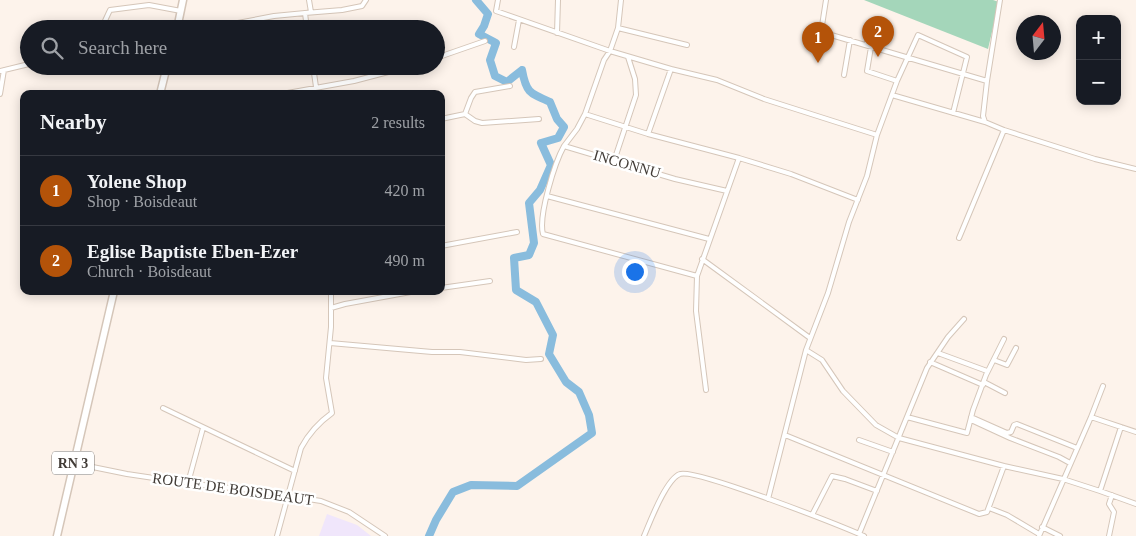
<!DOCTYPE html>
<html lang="en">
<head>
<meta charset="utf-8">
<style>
	:root { --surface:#171b24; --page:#242831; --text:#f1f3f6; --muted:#9ea1a6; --line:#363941; --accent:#b45309 }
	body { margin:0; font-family:"Times New Roman",serif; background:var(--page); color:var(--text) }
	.controls { position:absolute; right:15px; top:15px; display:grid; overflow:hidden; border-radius:10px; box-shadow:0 2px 12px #0003 }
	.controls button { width:45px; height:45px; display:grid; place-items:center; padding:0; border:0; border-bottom:1px solid var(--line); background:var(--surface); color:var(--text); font:25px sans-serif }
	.compass { position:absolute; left:1016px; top:15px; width:45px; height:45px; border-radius:50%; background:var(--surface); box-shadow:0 2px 12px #0003; rotate:16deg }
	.you { position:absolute; left:634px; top:271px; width:18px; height:18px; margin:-12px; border:4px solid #fff; border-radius:50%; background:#1a73e8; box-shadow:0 0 0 8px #1a73e833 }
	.badge { display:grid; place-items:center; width:32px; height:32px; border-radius:50%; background:var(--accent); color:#fff; font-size:16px; font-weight:700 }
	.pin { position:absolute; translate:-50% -41px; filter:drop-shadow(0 1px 2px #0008) }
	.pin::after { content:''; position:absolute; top:26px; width:18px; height:15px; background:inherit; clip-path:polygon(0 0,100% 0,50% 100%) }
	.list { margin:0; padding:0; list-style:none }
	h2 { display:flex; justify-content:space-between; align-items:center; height:65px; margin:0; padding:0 20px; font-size:21px }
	h2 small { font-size:16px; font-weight:400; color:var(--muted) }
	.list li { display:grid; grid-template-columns:32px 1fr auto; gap:15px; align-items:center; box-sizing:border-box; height:70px; padding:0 20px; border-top:1px solid var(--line) }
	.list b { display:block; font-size:19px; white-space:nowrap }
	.list p { margin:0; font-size:16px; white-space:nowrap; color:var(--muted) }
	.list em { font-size:16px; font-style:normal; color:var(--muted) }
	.icon { flex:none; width:28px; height:28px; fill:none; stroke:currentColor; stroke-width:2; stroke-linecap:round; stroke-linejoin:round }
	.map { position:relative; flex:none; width:1136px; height:536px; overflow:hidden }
	.search { position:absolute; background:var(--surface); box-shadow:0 2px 12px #0003; left:20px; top:20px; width:425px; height:55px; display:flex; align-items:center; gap:12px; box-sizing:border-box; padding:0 18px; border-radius:28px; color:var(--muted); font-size:19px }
	.panel { position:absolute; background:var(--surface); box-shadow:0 2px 12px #0003; left:20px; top:90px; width:425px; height:205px; border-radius:10px }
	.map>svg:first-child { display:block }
	.industrial { fill:#f0e6fb }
	.green { fill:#a4d6ba }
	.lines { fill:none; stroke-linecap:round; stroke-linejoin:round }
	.river { stroke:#89bcdd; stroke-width:8 }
	.street-casing { stroke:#d5c6b9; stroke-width:6 }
	.primary-casing { stroke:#d5c6b9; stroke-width:9 }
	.street { stroke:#fff; stroke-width:4 }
	.primary { stroke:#fff; stroke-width:6 }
	.labels { text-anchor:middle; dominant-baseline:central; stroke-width:5; stroke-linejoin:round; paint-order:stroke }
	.shield { fill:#fff; stroke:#7a7672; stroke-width:1 }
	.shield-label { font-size:14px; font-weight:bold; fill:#413b36 }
	.street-label { font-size:15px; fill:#413b36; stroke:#fff }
</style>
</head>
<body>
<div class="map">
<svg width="1136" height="536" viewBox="0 0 1136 536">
	<rect width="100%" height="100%" fill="#fdf3eb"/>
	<path class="industrial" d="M 327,514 L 357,525 L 371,536 L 319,536 Z"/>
	<path class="green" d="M 864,0 L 993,0 L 999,2 L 988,49 Z"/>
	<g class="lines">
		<path class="river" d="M 429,536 L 436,520 L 453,492 L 471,485 L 517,486 L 592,433 L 589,415 L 579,392 L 566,382 L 549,354 L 553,335 L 536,302 L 516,290 L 514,258 L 529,255 L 534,243 L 529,203 L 540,190 L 551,165 L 541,143 L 558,138 L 564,127 L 557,119 L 550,102 C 529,93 526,92 522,70 L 507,82 L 495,76 L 490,60 L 496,43 L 479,34 L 484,26 L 488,14 L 476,0"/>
		<defs>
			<path id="street" d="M 309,0 L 311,12
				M 498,0 L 496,11 L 610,51 L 671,69 L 717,80 L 764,99 L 877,135
				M 621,0 L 618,28 L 610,51 L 604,60 L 585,114 L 577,129 L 564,146 L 675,179 L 727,191
				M 826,0 L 821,32 L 987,81
				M 305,13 L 342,10 L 362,6 L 366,0
				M 103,25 L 110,10 L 149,5 L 181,11
				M 618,28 L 687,45
				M 206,29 L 274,16 L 305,13 L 307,29
				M 557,33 L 558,0
				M 866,45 L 877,19
				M 514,47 L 519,20
				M 871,47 L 867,71 L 897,81
				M 818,57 L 821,32
				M 436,58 L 485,41
				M 313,66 L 317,94
				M 671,69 L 648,134 L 739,158 L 697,276 L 696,311 L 706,390
				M 0,71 L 29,64
				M 844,75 L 850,40
				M 0,94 L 4,70
				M 282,94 L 354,81 L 411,66
				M 892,95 L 985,122 L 1004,130 L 1095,159 L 1136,169
				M 465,114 L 471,98 L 475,92 L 510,86
				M 585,114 L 648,134
				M 441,119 L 465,114 L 475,121 L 482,123 L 539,119
				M 985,122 L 983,116 L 987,81 L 1000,0
				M 564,146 C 555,162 538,216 543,234 L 697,276
				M 739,158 L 791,174 L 858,200
				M 614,161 L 636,95 L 635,79 L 628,57
				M 547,196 L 709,239
				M 959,238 L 1004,130
				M 441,246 L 517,232
				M 702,259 L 810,338
				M 441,288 L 490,281
				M 331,308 L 345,304 L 416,291
				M 330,343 L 432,352 L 460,352 L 526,360 L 541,359
				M 806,350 L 822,360 L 843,391 L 876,425 L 899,438 L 1004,466 L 1063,479 L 1100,491 L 1136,504
				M 938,353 L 987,371
				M 994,360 L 1007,365 L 1016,348
				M 930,362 L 983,385
				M 984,382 L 1005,393
				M 163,408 L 295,471
				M 907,417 L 967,433 L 973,410 L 986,375 L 1004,339
				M 971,417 L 1007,433 L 1011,432 L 1014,425 L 1017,424 L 1077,448
				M 1091,417 L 1103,386
				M 971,420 L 1010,438 L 1059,457 L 1070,463
				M 785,435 L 979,514 L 987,512 L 1004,466
				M 859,440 L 893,452
				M 73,463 L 127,474 L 194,484 L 258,491 L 321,501 L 349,512 L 385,536
				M 188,483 L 203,428
				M 1100,491 L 1121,427
				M 768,499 L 806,350 L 828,293 L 849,222 L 867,176 L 877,135 L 897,81 L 918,35 L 967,57 L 953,113
				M 989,508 L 1007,515 L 1039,534
				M 812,515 L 832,476 L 845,479 L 877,491
				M 1042,527 L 1060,536
				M 859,534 L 927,368 L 948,337 L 964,319
				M 277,536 L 301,448 C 309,433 318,423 332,413 L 326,378 L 331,327 L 331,291
				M 644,536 C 650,522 666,479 680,474 C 695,468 841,526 864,536
				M 1039,536 L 1091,417 L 1136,432
				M 1109,536 L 1114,512 L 1109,504 L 1112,495"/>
			<path id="primary" d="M 177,29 L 183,0
				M 160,94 L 167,66
				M 57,536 L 114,291"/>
		</defs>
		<use href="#street" class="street-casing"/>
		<use href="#primary" class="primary-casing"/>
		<use href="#street" class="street"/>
		<use href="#primary" class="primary"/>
	</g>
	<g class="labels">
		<rect class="shield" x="52" y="451.5" width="42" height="23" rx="4"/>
		<g class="shield-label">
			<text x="73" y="463">RN 3</text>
		</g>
		<g class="street-label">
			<text transform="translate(627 164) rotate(16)">INCONNU</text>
			<text transform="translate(233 489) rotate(8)">ROUTE DE BOISDEAUT</text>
		</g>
	</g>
</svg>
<div class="controls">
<button>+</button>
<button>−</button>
</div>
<svg class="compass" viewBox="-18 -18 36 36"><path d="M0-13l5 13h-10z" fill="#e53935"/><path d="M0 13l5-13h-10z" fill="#9ea1a6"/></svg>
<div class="you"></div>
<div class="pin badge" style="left:818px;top:63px">1</div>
<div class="pin badge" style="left:878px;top:57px">2</div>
<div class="search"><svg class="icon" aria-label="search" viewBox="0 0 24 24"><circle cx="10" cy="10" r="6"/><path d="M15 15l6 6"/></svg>Search here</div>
<section class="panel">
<h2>Nearby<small>2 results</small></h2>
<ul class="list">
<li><span class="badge">1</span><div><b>Yolene Shop</b><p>Shop · Boisdeaut</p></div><em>420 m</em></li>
<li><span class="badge">2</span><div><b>Eglise Baptiste Eben-Ezer</b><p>Church · Boisdeaut</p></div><em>490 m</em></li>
</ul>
</section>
</div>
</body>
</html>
